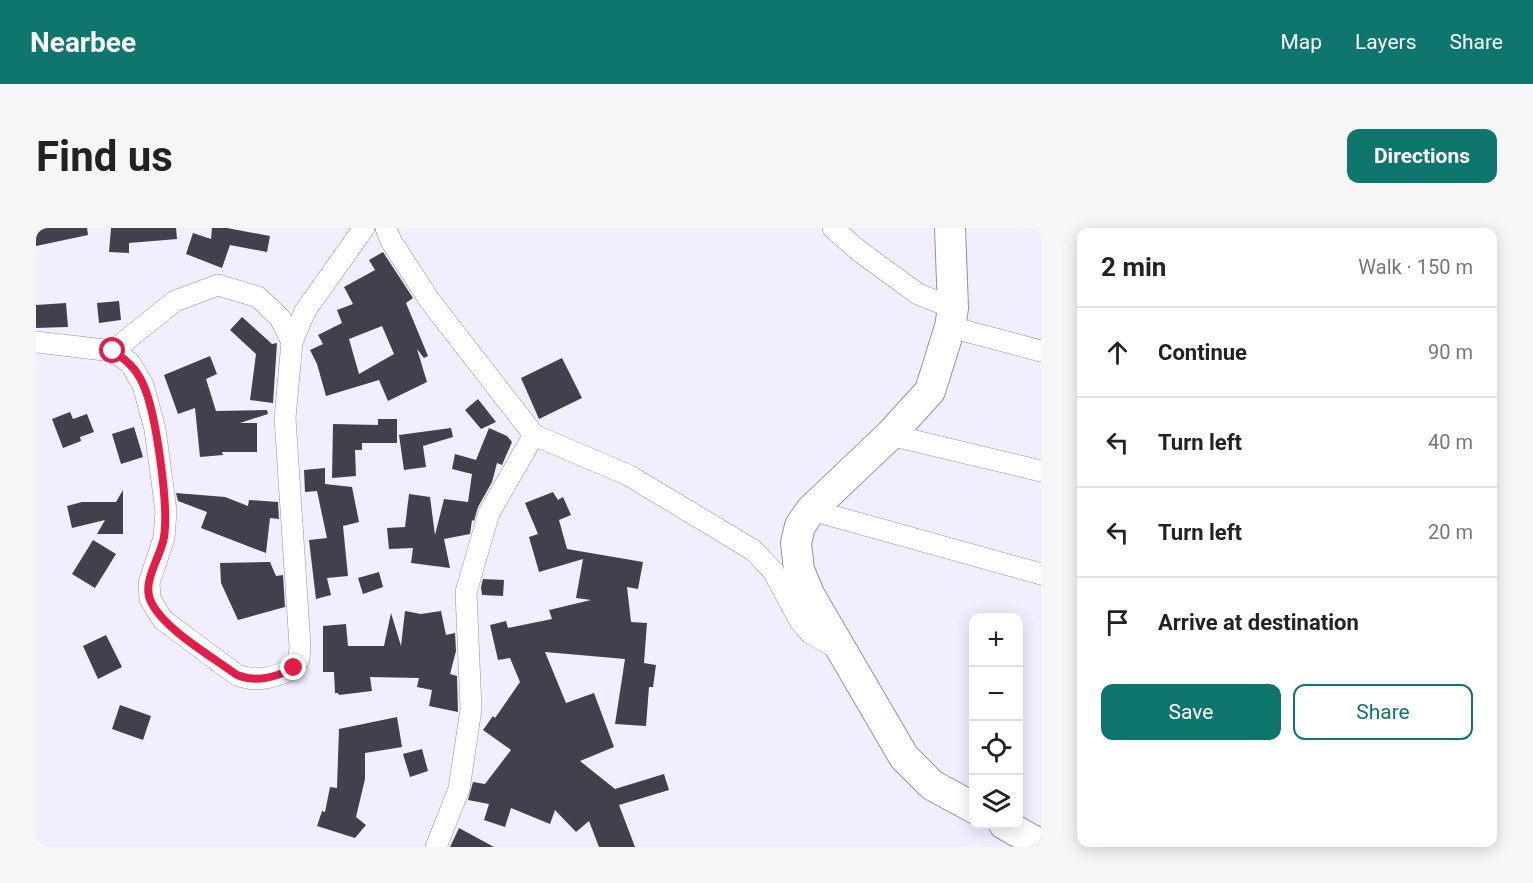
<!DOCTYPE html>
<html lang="en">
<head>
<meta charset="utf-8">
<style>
	:root { --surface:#fff; --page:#f6f6f6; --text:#222; --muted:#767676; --line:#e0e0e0; --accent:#0f766e }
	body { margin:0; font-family:Roboto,sans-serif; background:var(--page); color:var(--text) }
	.controls { position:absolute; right:18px; bottom:18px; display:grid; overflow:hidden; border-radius:12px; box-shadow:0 3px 15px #0003 }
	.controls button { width:54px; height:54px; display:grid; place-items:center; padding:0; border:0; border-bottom:2px solid var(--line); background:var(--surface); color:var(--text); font:30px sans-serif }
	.stop { position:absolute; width:18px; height:18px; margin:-14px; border:4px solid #e11d48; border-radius:50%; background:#fff }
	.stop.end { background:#e11d48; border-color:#fff; box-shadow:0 2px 6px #0008 }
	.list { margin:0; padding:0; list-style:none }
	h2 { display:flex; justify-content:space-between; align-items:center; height:78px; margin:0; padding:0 24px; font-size:26px }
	h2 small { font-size:20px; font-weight:400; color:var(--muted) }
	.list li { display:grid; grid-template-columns:39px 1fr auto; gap:18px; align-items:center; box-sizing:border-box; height:90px; padding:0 24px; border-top:2px solid var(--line) }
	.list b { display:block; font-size:22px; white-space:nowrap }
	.list em { font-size:20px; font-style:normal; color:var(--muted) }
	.actions { display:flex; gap:12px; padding:18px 24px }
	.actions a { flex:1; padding:14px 0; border:2px solid var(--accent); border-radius:12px; text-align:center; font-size:21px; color:var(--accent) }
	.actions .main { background:var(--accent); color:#fff }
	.icon { flex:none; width:33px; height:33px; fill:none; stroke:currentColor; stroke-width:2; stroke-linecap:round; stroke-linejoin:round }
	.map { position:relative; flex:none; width:1005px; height:619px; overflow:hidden; border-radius:12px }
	header { display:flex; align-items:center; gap:36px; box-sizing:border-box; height:84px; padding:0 30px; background:var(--accent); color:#fff }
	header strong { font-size:28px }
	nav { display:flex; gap:33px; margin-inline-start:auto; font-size:21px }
	.intro { display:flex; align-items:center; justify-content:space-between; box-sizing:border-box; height:144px; padding:0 36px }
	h1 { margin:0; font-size:42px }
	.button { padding:15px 27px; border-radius:12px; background:var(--accent); color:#fff; font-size:21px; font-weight:700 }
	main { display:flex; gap:36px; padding:0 36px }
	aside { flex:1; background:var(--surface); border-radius:12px; box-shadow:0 3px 15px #0003 }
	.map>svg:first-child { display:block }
	.building { fill:#443f4d; fill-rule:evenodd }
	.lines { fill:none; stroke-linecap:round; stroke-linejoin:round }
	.street-casing { stroke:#9590a0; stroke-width:22 }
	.secondary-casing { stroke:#9590a0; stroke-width:32 }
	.street { stroke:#fff; stroke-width:21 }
	.secondary { stroke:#fff; stroke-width:30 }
	.route { stroke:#e11d48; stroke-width:8 }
</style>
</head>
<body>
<header>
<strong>Nearbee</strong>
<nav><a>Map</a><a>Layers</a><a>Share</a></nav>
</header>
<div class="intro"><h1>Find us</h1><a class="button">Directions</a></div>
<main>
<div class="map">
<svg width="1005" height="619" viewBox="0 0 1005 619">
	<rect width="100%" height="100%" fill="#f3eeff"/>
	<path class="building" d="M 0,0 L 51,0 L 52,7 L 0,18 Z
		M 75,0 L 140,0 L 141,11 L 93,15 L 93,25 L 73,24 Z
		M 176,0 L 191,0 L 234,8 L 231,24 L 194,17 L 186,40 L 150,26 L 157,5 L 175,11 Z
		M 347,24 L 377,70 L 370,75 L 392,128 L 388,130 L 381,121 L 391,154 L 352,173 L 343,152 L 290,168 L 281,136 L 274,122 L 287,116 L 282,107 L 306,95 L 301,82 L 317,76 L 308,59 L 339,42 L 333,32 ZM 346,98 L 358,126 L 323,146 L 313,111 Z
		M 83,73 L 85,92 L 63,95 L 61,75 Z
		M 30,75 L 32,99 L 0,100 L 0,77 Z
		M 206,89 L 236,116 L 241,115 L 237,175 L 214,172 L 220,126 L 194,102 Z
		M 174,128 L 181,146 L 170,151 L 180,183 L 231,182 L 232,186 L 204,195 L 221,195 L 221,224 L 186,224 L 187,227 L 164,229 L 159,180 L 142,186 L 128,147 Z
		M 526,130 L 546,170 L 503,191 L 485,150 Z
		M 442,171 L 460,194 L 445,201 L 429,182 Z
		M 34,184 L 37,191 L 51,186 L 58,204 L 44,209 L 45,213 L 27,220 L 16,191 Z
		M 342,191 L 361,191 L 361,215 L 326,215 L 326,222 L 319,222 L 320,248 L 296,250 L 297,196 L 342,197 Z
		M 98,199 L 107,229 L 85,236 L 76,206 Z
		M 415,200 L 417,209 L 387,218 L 390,239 L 368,242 L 363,207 Z
		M 453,200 L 471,208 L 476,214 L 466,237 L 461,235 L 456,254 L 442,279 L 438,293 L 436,292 L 434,306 L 408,311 L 414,340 L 375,335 L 377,320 L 353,321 L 351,300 L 369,299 L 373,266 L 394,269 L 399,307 L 408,271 L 432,274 L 436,246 L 416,241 L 419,226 L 440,232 Z
		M 289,240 L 289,256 L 316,259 L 323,294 L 307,298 L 312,348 L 291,350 L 295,367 L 280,371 L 273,312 L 291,310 L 281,263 L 269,264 L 268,242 Z
		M 87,262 L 87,306 L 61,306 L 69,292 L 36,300 L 31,278 L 46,274 L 80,274 Z
		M 517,264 L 522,272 L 527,269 L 535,287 L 523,292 L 531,321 L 607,334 L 602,361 L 591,359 L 595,394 L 611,395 L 608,435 L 620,437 L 617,459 L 613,459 L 610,498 L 579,496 L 589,431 L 509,424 L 530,475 L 558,465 L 578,519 L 544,533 L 579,561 L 628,546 L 633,562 L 583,577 L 599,619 L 563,619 L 553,593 L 540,604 L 519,582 L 514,596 L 475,580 L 469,599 L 448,592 L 453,576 L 432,572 L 437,554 L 449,556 L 475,522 L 447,502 L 457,488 L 459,490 L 484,454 L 474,430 L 462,432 L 454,397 L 470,393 L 472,400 L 516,391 L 513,382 L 555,372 L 540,370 L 547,331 L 503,344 L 493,309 L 502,306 L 489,275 Z
		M 140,265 L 189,269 L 212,278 L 213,272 L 242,274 L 243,291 L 234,290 L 230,325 L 165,300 L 171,284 L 142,273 Z
		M 57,312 L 80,326 L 59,360 L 36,346 Z
		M 234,334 L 240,348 L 247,347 L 249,379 L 202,392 L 185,355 L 184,335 Z
		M 343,344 L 347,359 L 327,366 L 322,350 Z
		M 447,351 L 468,352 L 467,368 L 446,367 L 445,359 Z
		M 369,383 L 385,386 L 405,383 L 410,407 L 419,405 L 420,423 L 414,446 L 421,448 L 422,484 L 393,478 L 396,462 L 381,459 L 383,450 L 334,449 L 336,463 L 303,467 L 302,465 L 299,465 L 298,444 L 287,444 L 287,398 L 310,396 L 312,418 L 348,418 L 355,385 L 365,418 Z
		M 70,407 L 86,439 L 62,451 L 47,418 Z
		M 84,477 L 115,488 L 107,512 L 76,501 Z
		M 361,489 L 366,519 L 329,525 L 329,551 L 320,589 L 330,597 L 319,610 L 281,598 L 286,583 L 289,584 L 294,559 L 301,560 L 303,501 Z
		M 386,521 L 392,543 L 374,549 L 367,526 Z
		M 423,600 L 458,619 L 414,619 Z"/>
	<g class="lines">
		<defs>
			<path id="street" d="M 350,0 L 355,13 L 394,73 L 498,207 L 592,247 L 717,322 L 737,343 L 764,393 L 774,405 L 806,423
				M 797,0 L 823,23 L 882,66 L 917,80
				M 914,99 L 1005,123
				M 0,114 L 77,123 L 94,135 L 107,157 L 119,201 L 130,283 L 128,310 L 113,355 L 114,371 L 127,392 L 201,447 C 221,455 240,449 258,440 L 263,431 L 264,418 L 249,190 L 256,114 L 269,83 L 328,0
				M 77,123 L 139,73 L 182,57 L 222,69 L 244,90 L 256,114
				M 854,207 L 1005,243
				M 775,282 L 1005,346
				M 400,619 L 423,561 L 435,481 L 430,364 L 453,285 L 498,207"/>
			<path id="secondary" d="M 914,0 L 917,80 L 914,99 L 894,163 L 854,207 L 775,282 L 764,298 L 760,315 L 763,342 L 774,368 L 868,529 L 896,557 L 938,580
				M 968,596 L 1005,617"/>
		</defs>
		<use href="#street" class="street-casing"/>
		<use href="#secondary" class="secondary-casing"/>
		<use href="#street" class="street"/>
		<use href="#secondary" class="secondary"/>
	</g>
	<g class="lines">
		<path class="route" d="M 77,123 C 90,132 100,140 107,156 C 120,184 133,278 128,309 C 125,329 105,354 115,374 C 129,402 175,428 201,447 C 221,455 240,449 258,440"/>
	</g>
</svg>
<div class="controls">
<button>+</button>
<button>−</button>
<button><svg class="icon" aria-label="locate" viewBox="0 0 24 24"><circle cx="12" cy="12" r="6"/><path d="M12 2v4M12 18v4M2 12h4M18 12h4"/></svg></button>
<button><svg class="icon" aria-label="layers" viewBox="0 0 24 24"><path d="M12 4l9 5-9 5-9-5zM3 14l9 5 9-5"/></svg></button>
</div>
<div class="stop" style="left:77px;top:123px"></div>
<div class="stop end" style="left:258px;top:440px"></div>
</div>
<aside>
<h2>2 min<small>Walk · 150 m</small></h2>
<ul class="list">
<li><svg class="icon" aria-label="ahead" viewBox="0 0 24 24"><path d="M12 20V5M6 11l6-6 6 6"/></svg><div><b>Continue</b></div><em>90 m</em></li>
<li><svg class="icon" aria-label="left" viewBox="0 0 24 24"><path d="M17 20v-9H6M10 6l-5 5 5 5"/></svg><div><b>Turn left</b></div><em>40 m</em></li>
<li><svg class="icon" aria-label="left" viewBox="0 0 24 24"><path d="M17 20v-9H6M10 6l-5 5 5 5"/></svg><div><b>Turn left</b></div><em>20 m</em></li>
<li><svg class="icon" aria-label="arrive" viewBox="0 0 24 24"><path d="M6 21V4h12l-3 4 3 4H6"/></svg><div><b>Arrive at destination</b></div></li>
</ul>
<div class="actions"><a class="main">Save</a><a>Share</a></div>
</aside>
</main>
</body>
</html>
